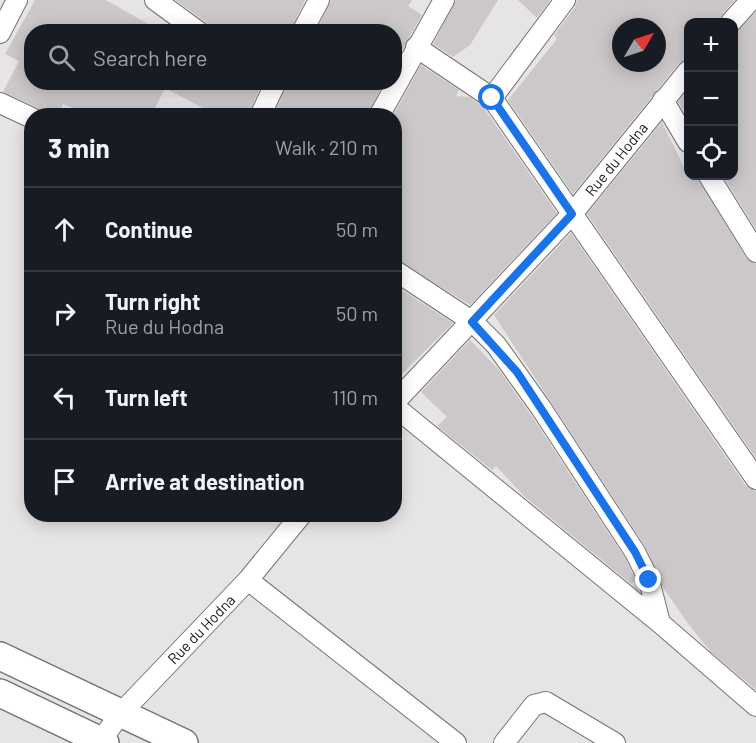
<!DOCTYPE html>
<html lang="en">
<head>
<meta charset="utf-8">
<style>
	:root { --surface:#171b24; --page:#20242c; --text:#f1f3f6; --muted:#9ea1a6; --line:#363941 }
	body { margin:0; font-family:Barlow,sans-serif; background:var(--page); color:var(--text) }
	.controls { position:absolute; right:18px; top:18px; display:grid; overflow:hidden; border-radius:12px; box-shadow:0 3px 15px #0003 }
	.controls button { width:54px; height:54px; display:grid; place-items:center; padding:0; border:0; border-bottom:2px solid var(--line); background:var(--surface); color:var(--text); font:30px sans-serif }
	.compass { position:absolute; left:612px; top:18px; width:54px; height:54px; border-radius:50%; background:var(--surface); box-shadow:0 3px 15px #0003; rotate:51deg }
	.stop { position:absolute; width:18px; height:18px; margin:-14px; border:4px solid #1a73e8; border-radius:50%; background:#fff }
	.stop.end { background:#1a73e8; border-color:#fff; box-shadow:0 2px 6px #0008 }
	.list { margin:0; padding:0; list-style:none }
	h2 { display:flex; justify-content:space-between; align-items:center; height:78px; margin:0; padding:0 24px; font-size:26px }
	h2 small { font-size:20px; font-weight:400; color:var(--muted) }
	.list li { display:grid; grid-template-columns:39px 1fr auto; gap:18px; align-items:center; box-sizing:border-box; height:84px; padding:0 24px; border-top:2px solid var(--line) }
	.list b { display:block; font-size:22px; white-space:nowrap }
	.list p { margin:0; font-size:20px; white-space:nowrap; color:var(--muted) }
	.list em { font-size:20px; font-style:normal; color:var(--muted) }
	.icon { flex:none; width:33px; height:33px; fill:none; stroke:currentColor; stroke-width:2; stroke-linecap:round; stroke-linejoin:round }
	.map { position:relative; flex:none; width:756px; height:743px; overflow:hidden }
	.search { position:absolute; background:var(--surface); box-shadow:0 3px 15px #0003; left:24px; top:24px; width:378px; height:66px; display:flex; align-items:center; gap:15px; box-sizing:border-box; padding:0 21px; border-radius:24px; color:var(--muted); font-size:22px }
	.panel { position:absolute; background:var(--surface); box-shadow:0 3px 15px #0003; left:24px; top:108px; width:378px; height:414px; border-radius:24px }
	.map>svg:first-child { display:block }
	.building { fill:#ccc8ca; fill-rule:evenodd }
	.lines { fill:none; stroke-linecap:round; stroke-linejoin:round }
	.street-casing { stroke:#777375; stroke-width:22 }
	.secondary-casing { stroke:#777375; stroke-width:30 }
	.street { stroke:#fff; stroke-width:20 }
	.secondary { stroke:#fff; stroke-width:27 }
	.route { stroke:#1a73e8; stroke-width:8 }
	.labels { text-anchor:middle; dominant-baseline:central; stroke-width:5; stroke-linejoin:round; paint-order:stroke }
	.street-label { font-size:15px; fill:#1b1a1b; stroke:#fff }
</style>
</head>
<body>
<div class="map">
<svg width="756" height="743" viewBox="0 0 756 743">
	<rect width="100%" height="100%" fill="#e7e4e6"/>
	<path class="building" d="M 35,0 L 106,0 L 162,32 L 32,32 L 32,82 L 262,82 L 248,116 L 202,116 L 205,109 L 165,88 L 151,116 L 90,116 L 63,104 L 58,116 L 44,116 L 37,107 L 3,92 L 19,61 L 5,54 Z
		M 175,0 L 305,0 L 290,32 L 212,32 L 206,22 Z
		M 331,0 L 412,0 L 408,6 L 422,15 L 394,64 L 394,32 L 346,32 L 334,26 L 330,32 L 316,32 Z
		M 456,0 L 498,0 L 470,45 L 453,57 L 433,44 Z
		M 518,0 L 550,0 L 537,18 Z
		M 577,0 L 735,0 L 722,14 L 719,22 L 688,22 L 688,59 L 679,63 L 573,194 L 508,100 L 557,39 L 554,35 L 575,7 ZM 621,27 L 657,27 L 657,63 L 621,63 Z
		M 756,12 L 756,229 L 723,176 L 734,176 L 734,34 Z
		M 421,65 L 459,90 L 456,96 L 470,97 L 483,107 L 557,213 L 470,305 L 394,258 L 393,116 Z
		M 288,82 L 384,82 L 367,116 L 299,116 L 288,110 L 285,116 L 273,116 Z
		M 688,89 L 688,118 L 678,102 Z
		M 662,122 L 688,176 L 697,176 L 746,258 L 756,264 L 756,458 L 587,214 Z
		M 571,233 L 746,486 L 756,491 L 756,690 L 711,652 L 689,625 L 664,589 L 645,546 L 494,315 Z
		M 394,285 L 453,323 L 394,382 Z
		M 470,340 L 499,370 L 531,415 L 625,558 L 636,580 L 631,584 L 525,497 L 496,466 L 492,470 L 437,426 L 447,417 L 421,392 Z"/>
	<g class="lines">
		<defs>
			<path id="street" d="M 155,0 L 199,32
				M 565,0 L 492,98 L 756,479
				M 731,22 L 751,0
				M 302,32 L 319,0
				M 0,33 L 17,0
				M 416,47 L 492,98
				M 663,100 L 688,142
				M 0,103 L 32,118
				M 260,116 L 276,82
				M 379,116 L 444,0
				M 709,176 L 756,252
				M 394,270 L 473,322 L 496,345 L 541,408 L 635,552 L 649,580 L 660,623
				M 394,403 L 572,214 L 688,71
				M 394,406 L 660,623 L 756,706
				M 248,580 L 456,743
				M 99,743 L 121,713 L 248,580 L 302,514
				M 504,743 L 534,705 L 546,702 L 615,743"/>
			<path id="secondary" d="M 0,656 L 184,743
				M 0,693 L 105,743"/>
		</defs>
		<use href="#street" class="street-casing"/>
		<use href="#secondary" class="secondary-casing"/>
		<use href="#street" class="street"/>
		<use href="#secondary" class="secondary"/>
	</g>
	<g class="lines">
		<path class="route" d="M 492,98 L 572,214 L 472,322 L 517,372 L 635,552 L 649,580"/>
	</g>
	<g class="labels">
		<g class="street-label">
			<text transform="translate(616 159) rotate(-51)">Rue du Hodna</text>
			<text transform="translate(201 629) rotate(-46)">Rue du Hodna</text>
		</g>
	</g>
</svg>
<div class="controls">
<button>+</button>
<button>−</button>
<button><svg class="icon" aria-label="locate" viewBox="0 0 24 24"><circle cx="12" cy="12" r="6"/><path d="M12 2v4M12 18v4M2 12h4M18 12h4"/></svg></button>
</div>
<svg class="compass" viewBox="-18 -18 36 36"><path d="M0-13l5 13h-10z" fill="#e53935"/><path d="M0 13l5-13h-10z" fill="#9ea1a6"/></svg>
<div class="stop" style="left:492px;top:98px"></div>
<div class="stop end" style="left:649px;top:580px"></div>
<div class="search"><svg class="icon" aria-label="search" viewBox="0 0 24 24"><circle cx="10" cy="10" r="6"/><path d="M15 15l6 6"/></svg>Search here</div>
<section class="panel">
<h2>3 min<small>Walk · 210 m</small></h2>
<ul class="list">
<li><svg class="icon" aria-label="ahead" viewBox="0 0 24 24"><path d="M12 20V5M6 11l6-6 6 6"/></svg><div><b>Continue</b></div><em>50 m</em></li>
<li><svg class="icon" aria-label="right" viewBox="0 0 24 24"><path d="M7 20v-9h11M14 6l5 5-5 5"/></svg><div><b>Turn right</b><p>Rue du Hodna</p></div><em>50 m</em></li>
<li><svg class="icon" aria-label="left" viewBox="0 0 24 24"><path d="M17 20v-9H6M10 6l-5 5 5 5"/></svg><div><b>Turn left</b></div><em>110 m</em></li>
<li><svg class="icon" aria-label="arrive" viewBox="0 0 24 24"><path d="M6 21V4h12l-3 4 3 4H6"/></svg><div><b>Arrive at destination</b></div></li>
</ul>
</section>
</div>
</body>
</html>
